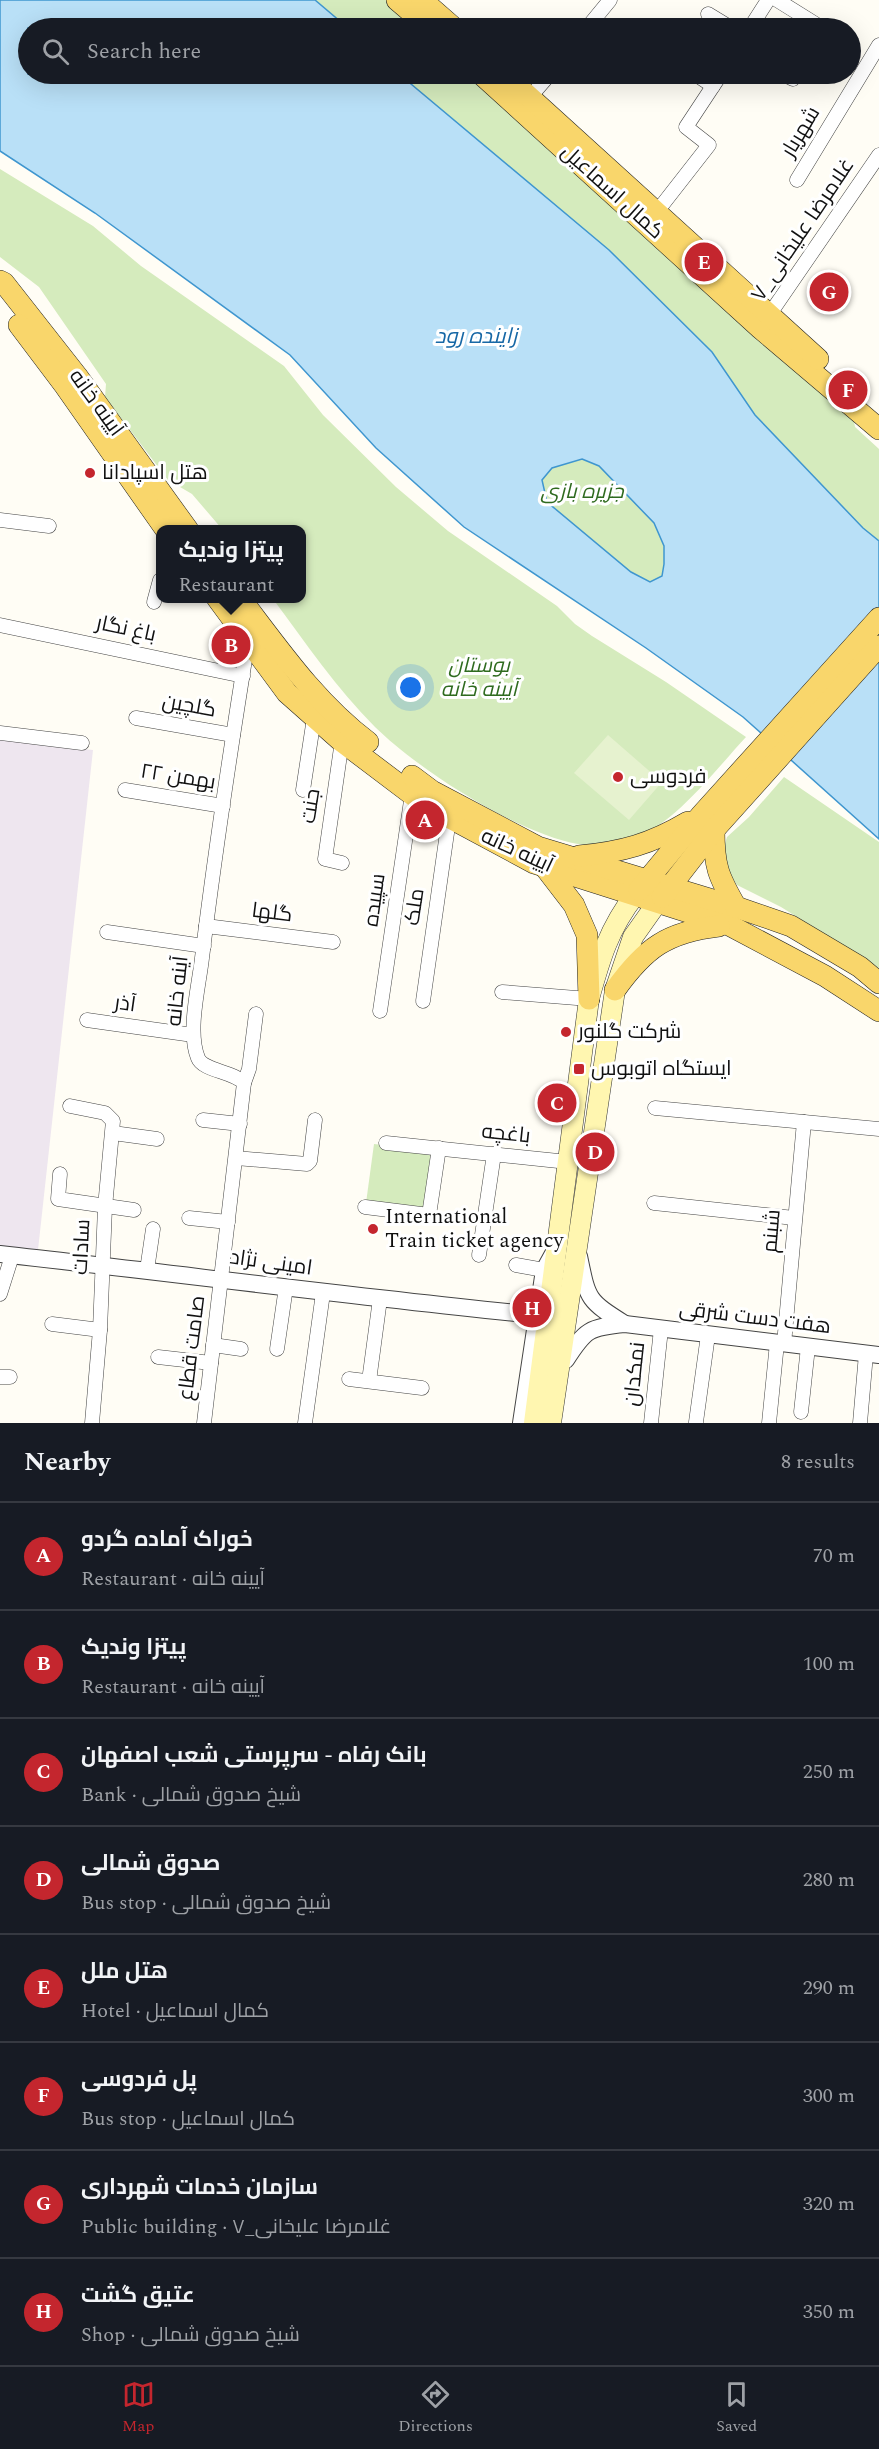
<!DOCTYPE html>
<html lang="en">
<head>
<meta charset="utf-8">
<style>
  body { margin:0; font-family:Spectral,Cairo,serif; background:#242831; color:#f1f3f6 }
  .you { position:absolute; left:411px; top:688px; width:21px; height:21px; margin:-15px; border:4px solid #fff; border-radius:50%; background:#1a73e8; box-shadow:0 0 0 9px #1a73e833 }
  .badge { display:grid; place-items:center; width:39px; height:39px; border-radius:50%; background:#c4262e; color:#fff; font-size:20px; font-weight:700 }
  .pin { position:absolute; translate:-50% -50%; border:3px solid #fff; box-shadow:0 2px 6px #0006 }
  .popup { position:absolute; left:156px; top:525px; width:150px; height:78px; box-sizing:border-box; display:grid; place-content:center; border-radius:12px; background:#171b24; filter:drop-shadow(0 2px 4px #0005); font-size:20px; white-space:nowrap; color:#9ea1a6 }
  .popup b { font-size:22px; color:#f1f3f6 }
  .popup::after { content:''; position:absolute; left:50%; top:100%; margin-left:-12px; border:12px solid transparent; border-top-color:#171b24 }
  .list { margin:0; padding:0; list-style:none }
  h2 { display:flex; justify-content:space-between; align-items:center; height:78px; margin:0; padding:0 24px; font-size:26px }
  h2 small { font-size:20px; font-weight:400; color:#9ea1a6 }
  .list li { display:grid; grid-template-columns:39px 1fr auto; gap:18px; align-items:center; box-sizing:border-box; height:108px; padding:0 24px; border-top:2px solid #363941 }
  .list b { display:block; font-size:22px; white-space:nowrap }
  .list p { margin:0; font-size:20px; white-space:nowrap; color:#9ea1a6 }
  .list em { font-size:20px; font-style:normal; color:#9ea1a6 }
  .icon { flex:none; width:33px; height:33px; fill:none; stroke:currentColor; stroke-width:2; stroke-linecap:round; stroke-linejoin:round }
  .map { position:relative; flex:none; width:879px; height:1423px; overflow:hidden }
  .search { position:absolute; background:#171b24; box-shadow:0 6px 24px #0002; left:18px; right:18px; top:18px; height:66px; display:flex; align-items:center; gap:15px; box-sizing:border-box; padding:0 21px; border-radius:33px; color:#9ea1a6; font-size:22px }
  .sheet { height:942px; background:#171b24 }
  nav { display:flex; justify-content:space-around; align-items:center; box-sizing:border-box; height:84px; border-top:2px solid #363941; background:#171b24; font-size:16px; color:#9ea1a6 }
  nav a { display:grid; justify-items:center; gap:3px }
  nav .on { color:#c4262e }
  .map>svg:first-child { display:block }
  .industrial { fill:#eee6ef }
  .green { fill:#d5ebbd }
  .pitch { fill:#e6f2cf }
  .water { fill:#b9e0f7; stroke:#3f96cf; stroke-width:1.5; fill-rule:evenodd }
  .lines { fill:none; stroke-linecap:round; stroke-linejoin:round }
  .minor-casing { stroke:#444; stroke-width:15 }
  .tertiary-casing { stroke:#444; stroke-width:18 }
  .secondary-casing { stroke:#333; stroke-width:21 }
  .primary-casing { stroke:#222; stroke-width:22 }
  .minor { stroke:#fff; stroke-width:14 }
  .tertiary { stroke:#fff; stroke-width:16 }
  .secondary { stroke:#fff6b0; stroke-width:20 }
  .primary { stroke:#f9d66b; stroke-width:21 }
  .poi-dot { fill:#c4262e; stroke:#fff; stroke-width:2 }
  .labels { text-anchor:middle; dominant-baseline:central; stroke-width:6; stroke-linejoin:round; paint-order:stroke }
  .street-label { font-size:21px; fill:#111; stroke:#fff }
  .poi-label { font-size:21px; fill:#111; stroke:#fff; text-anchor:start }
  .park-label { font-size:21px; font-style:italic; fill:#2f6b1f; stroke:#fff }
  .water-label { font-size:22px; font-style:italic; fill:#1768a6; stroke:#fff }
</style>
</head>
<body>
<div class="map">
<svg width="879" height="1423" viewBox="0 0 879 1423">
  <rect width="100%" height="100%" fill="#fffdf5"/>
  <!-- industrial -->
  <polygon class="industrial" points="0,740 93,750 38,1250 0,1246"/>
  <!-- green -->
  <g class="green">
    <polygon points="315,0 393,0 425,28 348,28"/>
    <polygon points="399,74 475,74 852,410 855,427 879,449 879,541 863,528 755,415 712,352"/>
    <path d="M0 169 93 226 141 266 284 366 323 415 396 487 448 531 557 606 575 624 592 636 666 682 746 737C718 767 675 824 636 837 618 844 598 848 578 844 517 833 420 771 375 727 337 689 305 642 273 599L302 598V530L222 529 192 494 168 480 105 397 106 384 39 287 0 257Z"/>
    <polygon points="582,459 599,466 654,523 664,546 664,564 662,576 650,582 631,572 547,502 542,480 552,468"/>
    <polygon points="784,777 879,842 879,968 781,907 737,885 726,868 722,853 727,837 749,817"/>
    <polygon points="374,1144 435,1151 427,1210 366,1203"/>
  </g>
  <!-- pitch -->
  <polygon class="pitch" points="608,735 662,782 629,820 574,773"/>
  <!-- water -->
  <path class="water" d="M0 0H315L348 28H28V74H399L609 250 712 352 755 415 863 528 879 541V839L743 717 646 648 464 527 376 448 290 355 95 213 0 151ZM582 459 599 466 654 523 664 546V564L662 576 650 582 631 572 547 502 542 480 552 468Z"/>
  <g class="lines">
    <!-- minor casing -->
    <g class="minor-casing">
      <g id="minor">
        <polyline points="777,0 822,28"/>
        <polyline points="708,14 731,28"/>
        <polyline points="587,28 610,0"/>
        <polyline points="750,28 768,0"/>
        <polyline points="783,74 793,79"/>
        <polyline points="698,76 713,86"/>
        <polyline points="530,97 550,74"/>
        <polyline points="797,180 879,45"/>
        <polyline points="652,218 709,145 686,127 721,74"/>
        <polyline points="765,321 879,155"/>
        <polyline points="0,520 49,526"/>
        <polyline points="154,602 160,580"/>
        <polyline points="0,625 243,676"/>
        <polyline points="136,718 233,735"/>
        <polyline points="0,733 82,743"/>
        <polyline points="125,790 223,806"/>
        <polyline points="303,790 314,718"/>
        <polyline points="342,863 325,859 342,741"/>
        <polyline points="206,926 333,942"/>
        <polyline points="107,932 204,946"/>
        <polyline points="502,992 589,999"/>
        <polyline points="423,1001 449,819"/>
        <polyline points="380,1011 412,794"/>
        <polyline points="87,1020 193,1035"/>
        <polyline points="244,1083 249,1069 256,1014"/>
        <polyline points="70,1106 105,1113 113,1121 105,1207 100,1330 92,1423"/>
        <polyline points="655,1108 879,1129"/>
        <polyline points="203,1120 240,1124"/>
        <polyline points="113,1133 157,1139"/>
        <polyline points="386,1143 568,1162"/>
        <polyline points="236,1158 307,1164 310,1161 315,1120"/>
        <polyline points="60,1174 58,1199 134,1210"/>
        <polyline points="654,1203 794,1218"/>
        <polyline points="365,1207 429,1215 439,1148"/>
        <polyline points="189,1218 228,1222"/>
        <polyline points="479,1255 494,1154"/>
        <polyline points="516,1265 544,1270"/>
        <polyline points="147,1270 153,1229"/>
        <polyline points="0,1294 12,1256"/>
        <polyline points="52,1324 100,1330"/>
        <polyline points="784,1344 804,1122"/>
        <polyline points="213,1345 241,1349"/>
        <polyline points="277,1349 286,1287"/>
        <polyline points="158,1357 211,1363"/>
        <polyline points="0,1377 10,1377"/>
        <polyline points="349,1379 422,1388"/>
        <polyline points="369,1381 380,1299"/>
        <polyline points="801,1412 808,1347"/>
        <polyline points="696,1422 708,1335"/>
        <path d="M204 1423 244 1083C233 1071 203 1071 198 1058 187 1031 199 986 202 958 215 852 231 746 248 641"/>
        <polyline points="305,1423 323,1293"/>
        <polyline points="651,1423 661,1329"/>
        <polyline points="769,1423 777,1343"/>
        <polyline points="860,1423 866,1354"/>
      </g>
    </g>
    <!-- tertiary casing -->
    <g class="tertiary-casing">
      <g id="tertiary">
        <path d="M0 1254C179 1274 357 1297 536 1315"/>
        <path d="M579 1256C588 1300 587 1300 625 1324"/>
        <path d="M566 1360C585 1330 589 1327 625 1324L879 1355"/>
        <polyline points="521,1423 544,1270 555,1250"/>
      </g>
    </g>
    <!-- secondary casing -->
    <g class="secondary-casing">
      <g id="secondary">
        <path d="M534 1423 589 999C600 959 609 928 635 895"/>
        <polyline points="551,1423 615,990 633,937 657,903"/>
      </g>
    </g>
    <!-- primary casing -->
    <g class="primary-casing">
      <g id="primary">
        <polyline points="397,0 430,28"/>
        <polyline points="422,0 454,28"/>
        <polyline points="481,74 760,328 879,429"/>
        <polyline points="504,74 818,359"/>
        <polyline points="0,281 4,283 77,376 188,530"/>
        <polyline points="19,325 65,386 166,530"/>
        <polyline points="217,598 287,693 340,740 426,805 534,863 729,925 825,976 879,1011"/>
        <path d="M240 598C279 649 316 703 368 742"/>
        <polyline points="412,776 432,791 538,847 736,907 791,926 860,967 879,983"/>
        <path d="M714 830C714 866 718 876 736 907"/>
        <path d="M579 856C622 852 651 844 688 822"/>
        <polyline points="544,866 574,905 587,935 589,999"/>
        <polyline points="639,890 702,814 879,618"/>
        <polyline points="662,897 714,830 879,646"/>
        <path d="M615 990C645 948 667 932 719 926"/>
      </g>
    </g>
    <!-- minor -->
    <use href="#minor" class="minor"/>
    <!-- tertiary -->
    <use href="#tertiary" class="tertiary"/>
    <!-- secondary -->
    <use href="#secondary" class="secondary"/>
    <!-- primary -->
    <use href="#primary" class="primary"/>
  </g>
  <!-- markers -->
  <g class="poi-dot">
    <circle cx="90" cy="473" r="6"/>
    <circle cx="618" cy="777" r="6"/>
    <circle cx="566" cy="1032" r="6"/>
    <rect x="573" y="1063" width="12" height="12" rx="3"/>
    <circle cx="373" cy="1229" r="6"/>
  </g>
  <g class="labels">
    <!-- street labels -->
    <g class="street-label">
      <text transform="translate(801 132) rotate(-59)">شهریار</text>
      <text transform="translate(612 192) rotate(42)">کمال اسماعیل</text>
      <text transform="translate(803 230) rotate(-56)">۷_غلامرضا علیخانی</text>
      <text transform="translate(96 403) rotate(54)">آیینه خانه</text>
      <text transform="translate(126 629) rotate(12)">باغ نگار</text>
      <text transform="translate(189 706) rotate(10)">گلچین</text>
      <text transform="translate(178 777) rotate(9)">۲۲ بهمن</text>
      <text transform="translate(311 806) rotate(-81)">جنت</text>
      <text transform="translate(517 851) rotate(25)">آیینه خانه</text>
      <text transform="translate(375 900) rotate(-82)">سپیده</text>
      <text transform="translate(415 907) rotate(-82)">ملک</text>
      <text transform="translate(272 913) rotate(7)">گلها</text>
      <text transform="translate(178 991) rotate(-84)">آینه خانه</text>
      <text transform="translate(125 1004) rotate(8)">آذر</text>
      <text transform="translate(506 1134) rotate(6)">باغچه</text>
      <text transform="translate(772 1231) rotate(-85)">شبنم</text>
      <text transform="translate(82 1247) rotate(-87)">سادات</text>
      <text transform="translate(271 1263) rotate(8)">امینی نژاد</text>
      <text transform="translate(755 1318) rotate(7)">هفت دست شرقی</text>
      <text transform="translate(192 1348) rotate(-83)">صامت قطاع</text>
      <text transform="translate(635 1374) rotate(-84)">نمکدان</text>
    </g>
    <!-- poi labels -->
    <g class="poi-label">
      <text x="102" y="473">هتل اسپادانا</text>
      <text x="630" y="777">فردوسی</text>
      <text x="578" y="1032">شرکت گلنور</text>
      <text x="591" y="1069">ایستگاه اتوبوس</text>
      <text x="385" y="1217">International<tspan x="385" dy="24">Train ticket agency</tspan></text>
    </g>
    <!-- park labels -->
    <g class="park-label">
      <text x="582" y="492">جزیره بازی</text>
      <text x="479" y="666">بوستان<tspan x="479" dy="24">آیینه خانه</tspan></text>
    </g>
    <!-- water labels -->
    <g class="water-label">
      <text x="476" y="336">زاینده رود</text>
    </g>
  </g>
</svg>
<div class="you"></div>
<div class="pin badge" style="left:425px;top:820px">A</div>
<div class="pin badge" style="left:231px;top:645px">B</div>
<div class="popup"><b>پیتزا وندیک</b>Restaurant</div>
<div class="pin badge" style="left:557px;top:1103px">C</div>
<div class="pin badge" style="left:595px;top:1152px">D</div>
<div class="pin badge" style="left:704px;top:262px">E</div>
<div class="pin badge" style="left:848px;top:390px">F</div>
<div class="pin badge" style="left:829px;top:292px">G</div>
<div class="pin badge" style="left:532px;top:1308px">H</div>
<div class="search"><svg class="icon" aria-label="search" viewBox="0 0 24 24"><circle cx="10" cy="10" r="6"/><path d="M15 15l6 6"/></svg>Search here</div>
</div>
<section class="sheet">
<h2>Nearby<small>8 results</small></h2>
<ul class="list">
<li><span class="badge">A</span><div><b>خوراک آماده گردو</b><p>Restaurant · آیینه خانه</p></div><em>70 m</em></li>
<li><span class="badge">B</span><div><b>پیتزا وندیک</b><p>Restaurant · آیینه خانه</p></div><em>100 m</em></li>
<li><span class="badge">C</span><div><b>بانک رفاه - سرپرستی شعب اصفهان</b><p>Bank · شیخ صدوق شمالی</p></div><em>250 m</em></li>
<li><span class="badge">D</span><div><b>صدوق شمالی</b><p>Bus stop · شیخ صدوق شمالی</p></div><em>280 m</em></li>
<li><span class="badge">E</span><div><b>هتل ملل</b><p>Hotel · کمال اسماعیل</p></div><em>290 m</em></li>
<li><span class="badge">F</span><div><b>پل فردوسی</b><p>Bus stop · کمال اسماعیل</p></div><em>300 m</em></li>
<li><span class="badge">G</span><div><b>سازمان خدمات شهرداری</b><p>Public building · ۷_غلامرضا علیخانی</p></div><em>320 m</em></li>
<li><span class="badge">H</span><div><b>عتیق گشت</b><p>Shop · شیخ صدوق شمالی</p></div><em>350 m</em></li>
</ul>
</section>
<nav>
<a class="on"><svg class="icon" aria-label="map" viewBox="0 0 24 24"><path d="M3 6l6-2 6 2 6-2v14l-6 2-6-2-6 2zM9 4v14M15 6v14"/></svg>Map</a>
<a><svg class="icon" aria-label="directions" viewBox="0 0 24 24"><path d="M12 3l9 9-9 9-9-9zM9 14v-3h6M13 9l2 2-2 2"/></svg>Directions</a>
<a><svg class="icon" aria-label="saved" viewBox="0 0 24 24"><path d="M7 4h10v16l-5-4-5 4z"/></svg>Saved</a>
</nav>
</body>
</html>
